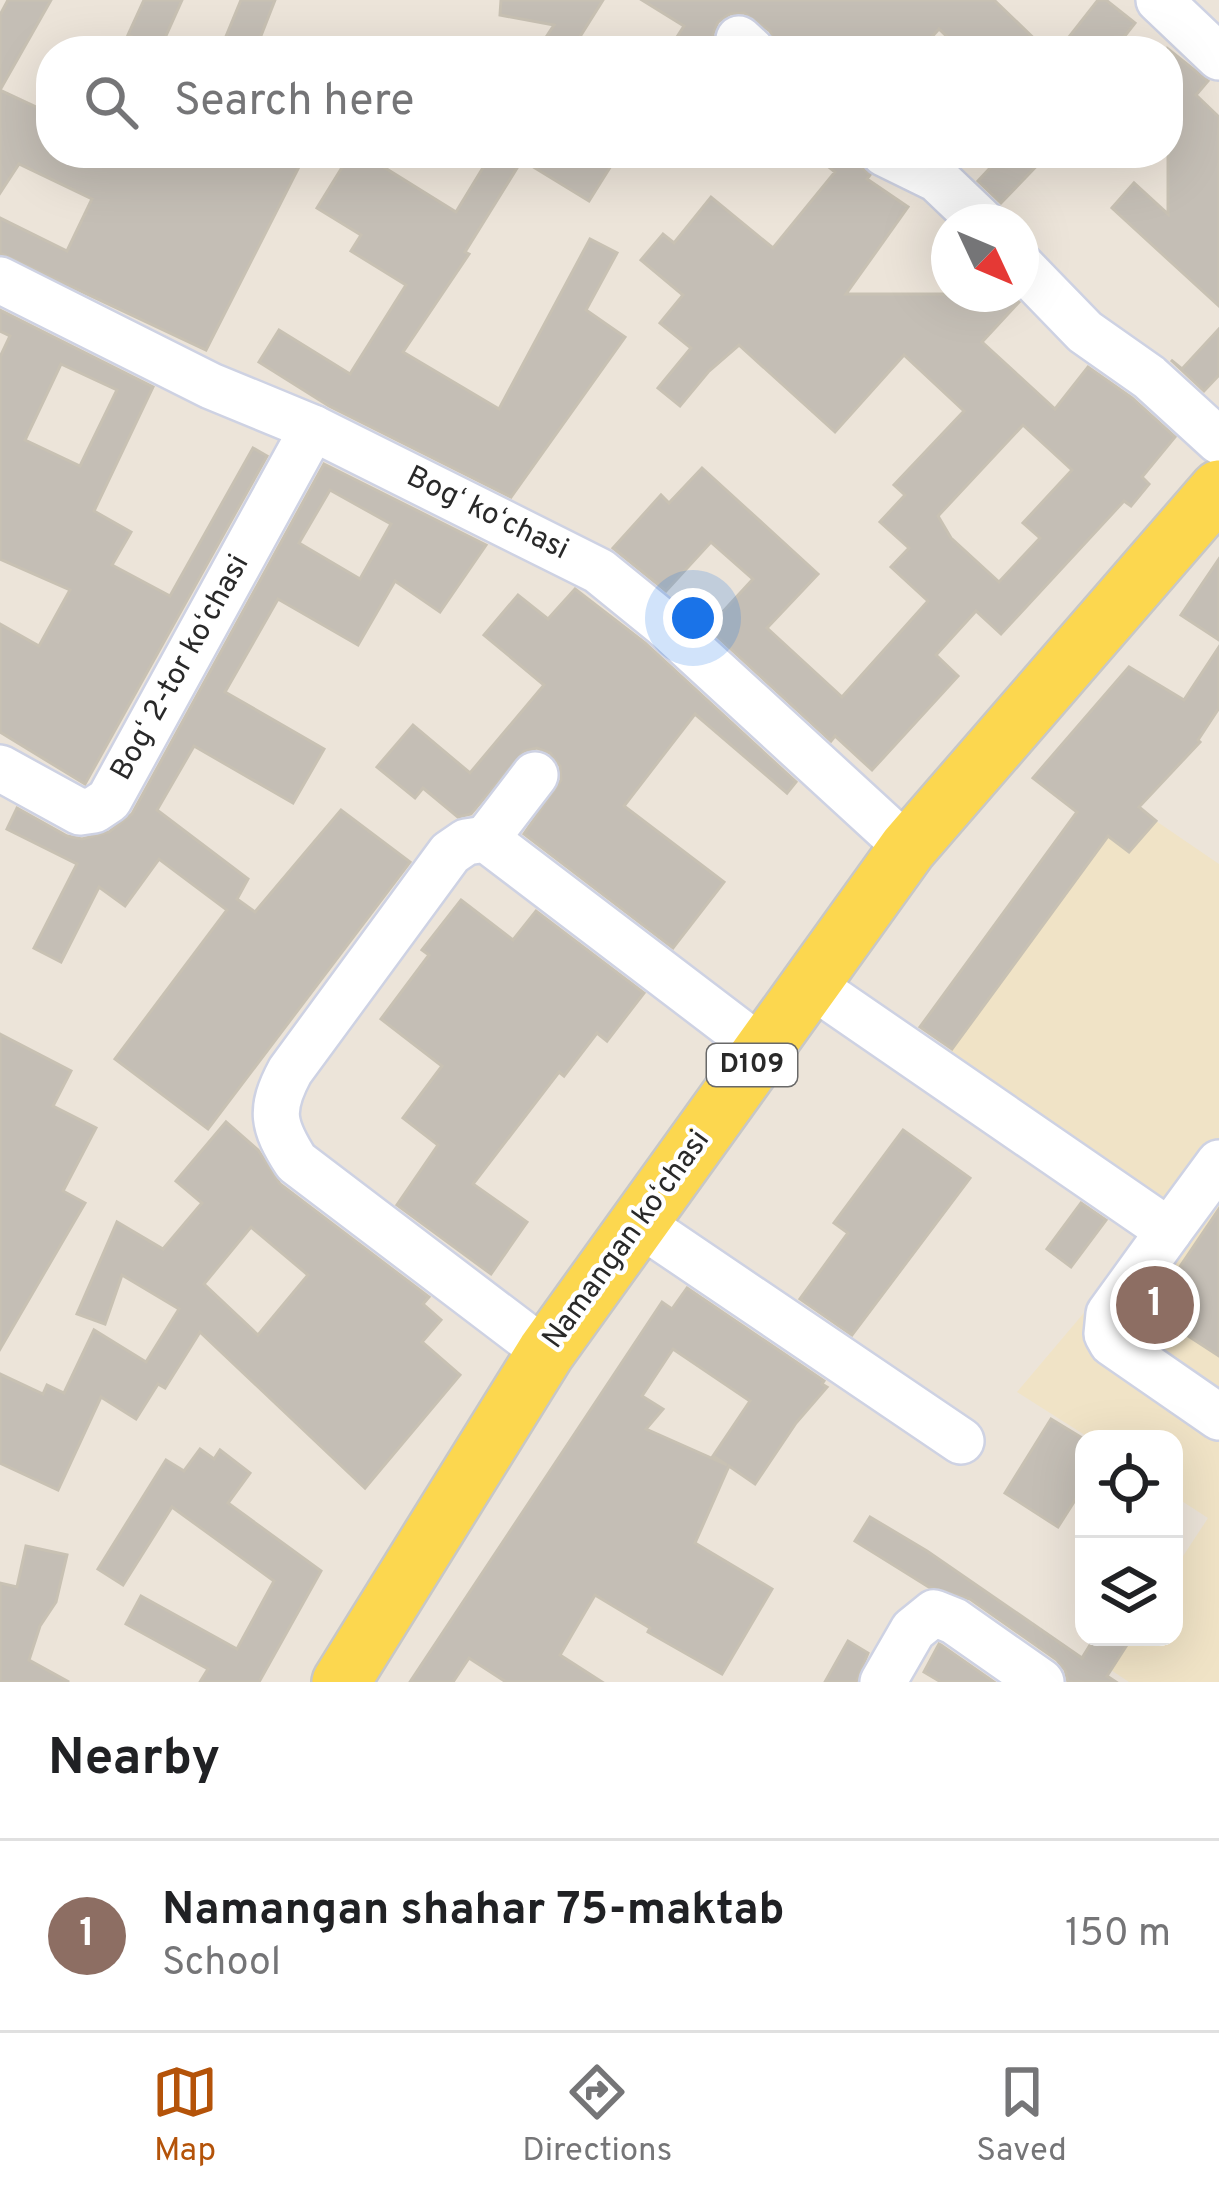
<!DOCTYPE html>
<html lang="en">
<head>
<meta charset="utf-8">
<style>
  body { margin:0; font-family:Overpass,sans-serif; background:#f6f6f6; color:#202124 }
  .controls { position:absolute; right:36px; bottom:36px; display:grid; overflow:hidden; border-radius:24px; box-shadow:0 12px 48px #0002 }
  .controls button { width:108px; height:108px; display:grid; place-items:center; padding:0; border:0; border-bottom:3px solid #e0e0e0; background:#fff; color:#202124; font:60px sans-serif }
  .compass { position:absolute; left:931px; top:204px; width:108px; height:108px; border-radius:50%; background:#fff; box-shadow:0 12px 48px #0002; rotate:134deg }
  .you { position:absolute; left:693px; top:618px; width:42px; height:42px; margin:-30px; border:9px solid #fff; border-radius:50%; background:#1a73e8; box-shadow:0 0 0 18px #1a73e833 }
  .badge { display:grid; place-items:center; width:78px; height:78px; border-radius:50%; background:#b45309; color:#fff; font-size:39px; font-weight:700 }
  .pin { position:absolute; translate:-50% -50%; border:6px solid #fff; box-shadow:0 3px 12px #0006 }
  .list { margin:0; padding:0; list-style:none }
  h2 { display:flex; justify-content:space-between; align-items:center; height:156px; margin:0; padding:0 48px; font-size:51px }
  h2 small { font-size:39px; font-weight:400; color:#757577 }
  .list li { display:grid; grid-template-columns:78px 1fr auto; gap:36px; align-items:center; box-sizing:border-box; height:192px; padding:0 48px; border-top:3px solid #e0e0e0 }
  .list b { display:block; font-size:45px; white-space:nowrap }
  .list p { margin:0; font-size:39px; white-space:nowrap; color:#757577 }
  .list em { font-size:39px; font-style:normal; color:#757577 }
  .icon { flex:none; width:66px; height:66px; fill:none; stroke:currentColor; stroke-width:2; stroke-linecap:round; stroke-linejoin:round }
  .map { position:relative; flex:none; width:1219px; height:1682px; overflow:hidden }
  .search { position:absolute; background:#fff; box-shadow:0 12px 48px #0002; left:36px; right:36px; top:36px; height:132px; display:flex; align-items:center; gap:30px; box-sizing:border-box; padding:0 42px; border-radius:48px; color:#757577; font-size:45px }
  .sheet { height:348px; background:#fff }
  nav { display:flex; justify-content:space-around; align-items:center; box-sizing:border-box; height:168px; border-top:3px solid #e0e0e0; background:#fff; font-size:33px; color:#757577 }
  nav a { display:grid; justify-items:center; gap:6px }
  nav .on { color:#b45309 }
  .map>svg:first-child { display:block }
  .education { fill:#f0e3c6 }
  .building { fill:#c4beb5; stroke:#c8c1b3; stroke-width:3; fill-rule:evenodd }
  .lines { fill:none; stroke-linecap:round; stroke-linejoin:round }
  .minor-casing { stroke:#ced2e3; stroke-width:50 }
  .major-casing { stroke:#c7c7c7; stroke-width:62 }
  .minor { stroke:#fff; stroke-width:45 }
  .major { stroke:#fcd74f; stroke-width:57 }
  .labels { text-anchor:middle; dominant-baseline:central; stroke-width:9; stroke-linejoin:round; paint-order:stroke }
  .shield { fill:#fff; stroke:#696969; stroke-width:3 }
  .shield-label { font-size:27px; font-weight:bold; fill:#292929 }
  .street-label { font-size:30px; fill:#292929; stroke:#fff }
</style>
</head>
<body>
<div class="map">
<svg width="1219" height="1682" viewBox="0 0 1219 1682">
  <rect width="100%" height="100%" fill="#ece4d9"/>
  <!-- education -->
  <polygon class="education" points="1156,821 1219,864 1219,1682 1129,1682 1111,1670 1132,1637 1174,1637 1174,1570 1208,1518 1174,1496 1174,1439 1091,1439 1017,1392 1165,1217 944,1059 1108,836 1129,852"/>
  <!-- building -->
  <g class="building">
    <polygon points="8,0 51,0 0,90 51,114 51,153 306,153 206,350 0,253 0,218 67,251 92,199 19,164 0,193 0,15"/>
    <polygon points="144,0 182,0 160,49 128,35"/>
    <polygon points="241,0 275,0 255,51 220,51"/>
    <polygon points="501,0 603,0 571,51 537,51 554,25 500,15"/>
    <polygon points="642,0 994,0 1047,51 962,51 939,29 919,51 778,51 770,31 744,13 730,14 718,22 713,34 716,51 668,51 684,26"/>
    <polygon points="1098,0 1106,0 1135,23 1113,51 1058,51"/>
    <polygon points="1168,49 1208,81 1196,95 1219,117 1219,306 1112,208 1134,183 1168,214"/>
    <polygon points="351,153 361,153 456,212 492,153 619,153 589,201 522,160 465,252 469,254 403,352 499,409 590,239 617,253 586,310 625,337 511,497 329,406 259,362 279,330 350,374 406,285 351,251 361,235 317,208"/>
    <path d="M812 153H857L861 167 870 175 867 179 908 207 846 294H1011L1019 302 982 342 1055 409 1088 367 1132 398 1175 437 1142 477 1149 484 1131 506 1124 501 1001 634 976 611 936 655 958 676 872 770 835 736 831 741 708 628 753 579 711 542 666 591 613 548 661 495 669 503 702 468 818 574 767 628 842 697 928 601 891 567 909 548 880 522 905 495 894 485 964 411 904 355 835 432 739 345 709 371 680 406 658 388 691 348 660 323 683 295 641 260 663 234 674 243 711 197 773 248 835 172ZM1023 425 1072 470 1023 523 1040 538 999 582 951 538 938 516Z"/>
    <polygon points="1004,153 1049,153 1001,203 978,181"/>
    <path d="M0 310 153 387 94 511 131 532 112 565 170 596 253 448 267 456 85 784 0 732V624L39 646 70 590 0 559V357L10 336 0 331ZM61 364 117 390 80 466 25 440Z"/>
    <polygon points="1219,329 1219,375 1204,391 1171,360 1182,369"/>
    <path d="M324 464 486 545 440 612 395 581 358 645 278 599 225 692 324 749 293 803 194 746 157 810 248 879 237 899 255 912 341 810 410 862 208 1129 115 1059 227 910 159 859 125 906 99 887 61 962 34 948 77 864 7 829 17 808 67 836 82 839 109 832 132 814ZM330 490 391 524 360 579 299 543Z"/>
    <polygon points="1219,559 1219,640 1181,615"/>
    <polygon points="575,589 645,643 796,782 787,793 695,714 624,806 724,882 673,948 524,834 561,780 560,766 550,753 537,748 524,751 471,814 458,817 423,788 415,798 377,767 413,725 470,773 544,685 484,635 518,595 548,619"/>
    <polygon points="1219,647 1219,708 1198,740 1200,742 1139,807 1156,821 1129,852 1108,836 952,1049 920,1027 1077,812 1033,778 1129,667 1184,700"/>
    <polygon points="461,900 513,940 536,911 644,993 607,1041 597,1033 564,1076 559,1072 473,1184 527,1222 491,1274 397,1205 438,1145 403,1118 442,1066 381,1019 429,955 422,950"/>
    <polygon points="0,1034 71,1071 53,1106 96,1128 63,1191 85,1203 0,1349"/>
    <path d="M226 1122 258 1150 280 1184 429 1297 423 1304 441 1320 422 1342 460 1375 365 1488 200 1332 165 1388 158 1384 136 1419 101 1397 58 1490 0 1463V1374L43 1394 47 1385 64 1393 94 1330 146 1362 179 1309 122 1275 105 1324 77 1314 117 1222 163 1249 202 1203 176 1181ZM251 1227 308 1275 258 1335 204 1284Z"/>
    <polygon points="903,1130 970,1178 852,1335 800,1299 848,1233 834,1223"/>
    <polygon points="1081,1203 1106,1220 1071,1267 1047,1249"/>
    <polygon points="1219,1209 1219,1356 1150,1311"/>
    <path d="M687 1288 824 1381 822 1384 827 1387 796 1423 755 1484 729 1466 695 1543 772 1589 722 1674 648 1632 650 1628 595 1595 560 1655 602 1682H506L469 1658 453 1682H410L662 1302 672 1309ZM673 1349 750 1401 713 1456 727 1465 646 1429 663 1409 642 1396Z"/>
    <polygon points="1051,1419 1084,1439 1084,1486 1058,1527 1005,1493"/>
    <polygon points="200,1449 214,1459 220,1450 250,1473 228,1503 321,1571 259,1682 200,1682 208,1669 126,1624 141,1596 237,1649 274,1581 172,1507 123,1585 98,1569 166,1460 184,1471"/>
    <polygon points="870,1517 927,1551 1082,1658 1095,1637 1132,1637 1107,1676 1116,1682 1068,1682 1065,1670 1057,1660 970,1599 929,1587 855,1541"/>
    <polygon points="26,1546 67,1555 56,1602 40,1626 29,1660 69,1682 0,1682 0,1583 17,1587"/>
    <polygon points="848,1641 868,1653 856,1682 825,1682"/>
    <polygon points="939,1644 941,1645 994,1682 941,1682 924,1672"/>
  </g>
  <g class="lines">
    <!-- minor casing -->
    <g class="minor-casing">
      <g id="minor">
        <polyline points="1159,0 1219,57"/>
        <polyline points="739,39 752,51"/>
        <polyline points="884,153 937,179 982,222"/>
        <polyline points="1021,266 1085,332 1149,377 1219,441"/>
        <polyline points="0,280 211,386 313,428 599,571 663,623 908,848"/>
        <polyline points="0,768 80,812 94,810 109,800 313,428"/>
        <polyline points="486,839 535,775"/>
        <polyline points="810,984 1169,1231 1109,1314 1107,1334 1112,1343 1219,1417"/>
        <polyline points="639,1223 961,1441"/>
        <polyline points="1169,1231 1219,1163"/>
        <path d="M546 1352 296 1162C273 1126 269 1110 290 1071L450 853 466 842 486 839 763 1050"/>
        <polyline points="883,1682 913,1630 934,1613 954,1621 1041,1682"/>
      </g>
    </g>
    <!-- major casing -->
    <g class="major-casing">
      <polyline id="major" points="341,1682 546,1352 908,848 1219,489"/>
    </g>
    <!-- minor -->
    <use href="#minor" class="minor"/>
    <!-- major -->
    <use href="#major" class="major"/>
  </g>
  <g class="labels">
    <!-- shield labels -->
    <rect class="shield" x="707" y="1044" width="90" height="42" rx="9"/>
    <g class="shield-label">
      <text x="752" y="1065">D109</text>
    </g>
    <!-- street labels -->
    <g class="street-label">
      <text transform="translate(487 514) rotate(26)">Bogʻ koʻchasi</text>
      <text transform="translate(181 668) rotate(-61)">Bogʻ 2-tor koʻchasi</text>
      <text transform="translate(627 1240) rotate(-54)">Namangan koʻchasi</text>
    </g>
  </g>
</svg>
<div class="controls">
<button><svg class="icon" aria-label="locate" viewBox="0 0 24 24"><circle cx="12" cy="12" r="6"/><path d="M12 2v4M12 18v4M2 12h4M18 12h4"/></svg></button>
<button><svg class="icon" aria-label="layers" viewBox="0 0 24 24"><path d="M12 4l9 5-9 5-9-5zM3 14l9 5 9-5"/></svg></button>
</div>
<svg class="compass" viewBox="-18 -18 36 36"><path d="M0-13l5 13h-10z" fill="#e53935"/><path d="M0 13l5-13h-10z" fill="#757577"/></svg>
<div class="you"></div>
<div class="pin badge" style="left:1155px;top:1305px;background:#8d6e63">1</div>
<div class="search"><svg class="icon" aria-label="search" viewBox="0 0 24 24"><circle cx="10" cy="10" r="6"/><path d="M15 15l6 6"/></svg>Search here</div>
</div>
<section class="sheet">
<h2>Nearby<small></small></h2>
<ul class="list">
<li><span class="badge" style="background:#8d6e63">1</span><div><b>Namangan shahar 75-maktab</b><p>School</p></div><em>150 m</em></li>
</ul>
</section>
<nav>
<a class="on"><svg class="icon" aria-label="map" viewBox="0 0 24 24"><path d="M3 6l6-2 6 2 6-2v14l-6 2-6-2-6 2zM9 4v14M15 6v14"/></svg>Map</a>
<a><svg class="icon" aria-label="directions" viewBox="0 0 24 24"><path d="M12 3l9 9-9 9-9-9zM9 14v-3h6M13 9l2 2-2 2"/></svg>Directions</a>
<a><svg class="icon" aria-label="saved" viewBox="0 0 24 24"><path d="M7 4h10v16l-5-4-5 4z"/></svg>Saved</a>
</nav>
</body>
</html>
